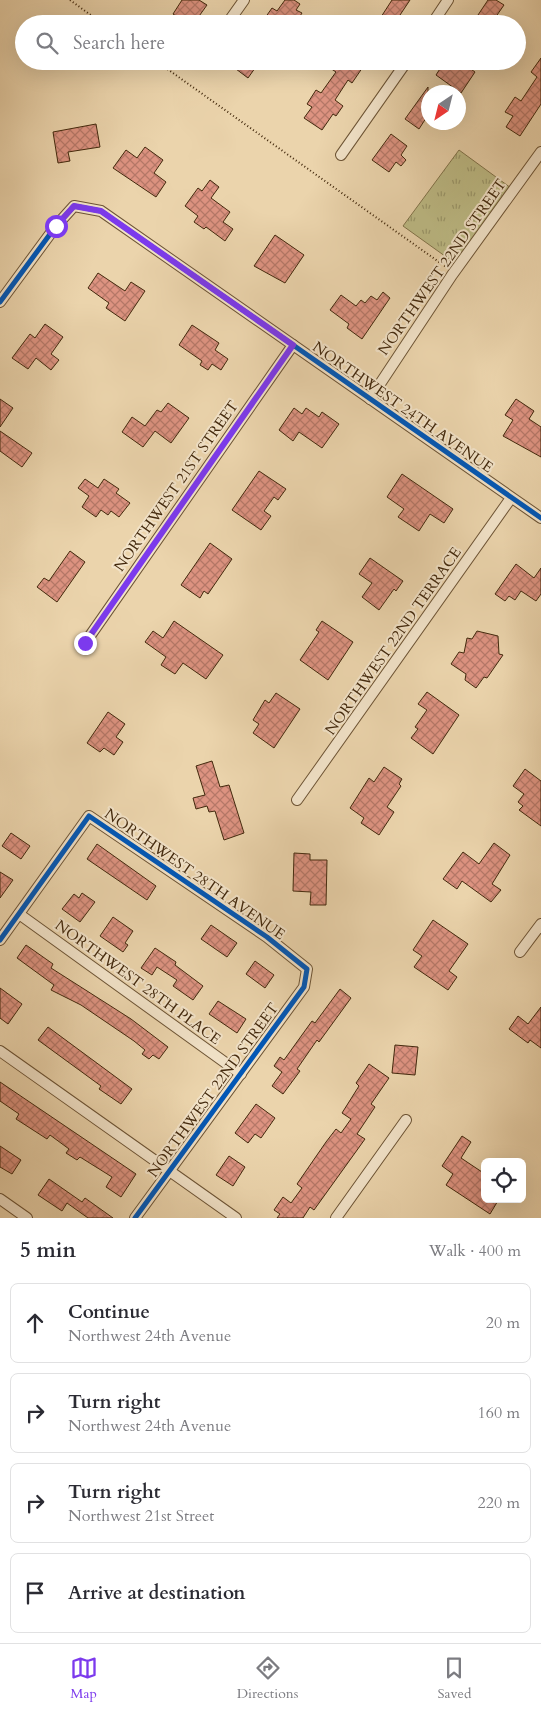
<!DOCTYPE html>
<html lang="en">
<head>
<meta charset="utf-8">
<style>
  body { margin:0; font-family:Cardo,serif; background:#f7f7f7; color:#2b2b33 }
  .controls { position:absolute; right:15px; bottom:15px; display:grid; overflow:hidden; border-radius:8px; box-shadow:0 5px 20px #0002 }
  .controls button { width:45px; height:45px; display:grid; place-items:center; padding:0; border:0; border-bottom:1px solid #e1e1e2; background:#fff; color:#2b2b33; font:25px sans-serif }
  .compass { position:absolute; left:421px; top:85px; width:45px; height:45px; border-radius:50%; background:#fff; box-shadow:0 5px 20px #0002; rotate:215deg }
  .stop { position:absolute; width:15px; height:15px; margin:-11px; border:4px solid #7c3aed; border-radius:50%; background:#fff }
  .stop.end { background:#7c3aed; border-color:#fff; box-shadow:0 1px 5px #0008 }
  .list { margin:0; padding:0; list-style:none }
  h2 { display:flex; justify-content:space-between; align-items:center; height:65px; margin:0; padding:0 20px; font-size:21px }
  h2 small { font-size:16px; font-weight:400; color:#7c7c81 }
  .list li { display:grid; grid-template-columns:32px 1fr auto; gap:15px; align-items:center; box-sizing:border-box; height:80px; margin:0 10px 10px; padding:0 10px; border:1px solid #e1e1e2; border-radius:8px }
  .list b { display:block; font-size:19px; white-space:nowrap }
  .list p { margin:0; font-size:16px; white-space:nowrap; color:#7c7c81 }
  .list em { font-size:16px; font-style:normal; color:#7c7c81 }
  .icon { flex:none; width:28px; height:28px; fill:none; stroke:currentColor; stroke-width:2; stroke-linecap:round; stroke-linejoin:round }
  .map { position:relative; flex:none; width:541px; height:1218px; overflow:hidden }
  .search { position:absolute; background:#fff; box-shadow:0 5px 20px #0002; left:15px; right:15px; top:15px; height:55px; display:flex; align-items:center; gap:12px; box-sizing:border-box; padding:0 18px; border-radius:28px; color:#7c7c81; font-size:19px }
  .sheet { height:425px; background:#fff }
  nav { display:flex; justify-content:space-around; align-items:center; box-sizing:border-box; height:70px; border-top:1px solid #e1e1e2; background:#fff; font-size:14px; color:#7c7c81 }
  nav a { display:grid; justify-items:center; gap:2px }
  nav .on { color:#7c3aed }
  .map>svg:first-child { display:block }
  .park { fill:url(#park-tufts); stroke:#807249 }
  .building { fill:url(#building-cross-hatch); stroke:#43290d }
  .lines { fill:none; stroke-linecap:round; stroke-linejoin:round }
  .minor-casing { stroke:#6d5435; stroke-width:12 }
  .path { stroke:#43290d; stroke-width:2; stroke-dasharray:1 2.5; stroke-linecap:butt }
  .minor { stroke:#f2e3c9; stroke-width:10 }
  .cycleway-casing { stroke:#f2e3c9; stroke-width:8 }
  .cycleway { stroke:#0057b8; stroke-width:5 }
  .route { stroke:#7c3aed; stroke-width:6 }
  .labels { text-anchor:middle; dominant-baseline:central; stroke-width:4; stroke-linejoin:round; paint-order:stroke }
  .street-label { font-size:15px; fill:#43290d; stroke:#f2e3c9 }
</style>
</head>
<body>
<div class="map">
<svg width="541" height="1218" viewBox="0 0 541 1218">
  <defs>
    <pattern id="park-tufts" width="24" height="20" patternUnits="userSpaceOnUse" patternTransform="scale(1.25)"><rect width="24" height="20" fill="#bdbb85"/><path d="M3 7l-1-3M5 7V3M7 7l1-3M15 17l-1-3M17 17v-4M19 17l1-3" fill="none" stroke="#9b986b"/></pattern>
    <pattern id="building-cross-hatch" width="8" height="8" patternUnits="userSpaceOnUse" patternTransform="scale(1.25)"><rect width="8" height="8" fill="#dd9381"/><path d="M0 0l8 8M0 8l8-8" fill="none" stroke="#b57868"/></pattern>
  </defs>
  <rect width="100%" height="100%" fill="#ebd4ac"/>
  <filter id="stains"><feTurbulence type="fractalNoise" baseFrequency=".004" numOctaves="4"/><feColorMatrix values="0 0 0 0 .2 0 0 0 0 .09 0 0 0 0 .02 0 0 0 .5 -.17"/></filter>
  <radialGradient id="worn" r=".72"><stop offset=".6" stop-color="#630" stop-opacity="0"/><stop offset="1" stop-color="#630" stop-opacity=".3"/></radialGradient>
  <!-- park -->
  <polygon class="park" points="459,150 511,188 456,264 403,226"/>
  <!-- building -->
  <g class="building">
    <polygon points="182,0 199,0 207,5 197,19 194,17 187,24 173,14"/>
    <polygon points="285,0 294,0 300,4 296,10 302,13 295,24 273,24 265,18 272,8 277,11"/>
    <polygon points="392,0 410,0 394,24 381,17"/>
    <polygon points="488,0 496,0 504,5 495,18 503,24 472,24"/>
    <polygon points="541,58 541,104 520,136 506,127 513,116 505,112 515,97 521,101 537,77 531,72"/>
    <polygon points="236,61 260,61 248,78 232,66"/>
    <polygon points="334,61 367,61 352,83 348,80 335,100 343,106 336,116 333,114 322,130 304,118 312,107 307,104 316,90 321,93 336,72 330,68"/>
    <polygon points="445,61 468,61 465,65 475,72 461,93 436,75"/>
    <polygon points="428,87 428,115 419,129 405,119"/>
    <polygon points="96,124 100,147 68,152 70,161 58,163 53,132"/>
    <polygon points="391,134 407,146 401,155 406,160 401,166 396,162 389,172 372,160"/>
    <polygon points="145,147 163,160 154,173 166,182 156,197 113,168 126,150 137,158"/>
    <polygon points="210,180 219,187 211,198 230,212 223,222 233,229 225,241 206,227 204,229 194,222 198,216 185,206 198,188 202,191"/>
    <polygon points="275,235 304,255 285,283 254,266"/>
    <polygon points="98,273 125,291 131,282 145,291 125,321 106,308 109,303 88,288"/>
    <polygon points="383,292 390,298 362,339 347,328 349,324 330,310 341,295 356,306 361,300 365,303 371,296 377,300"/>
    <polygon points="45,324 63,337 51,354 59,360 51,370 36,358 28,369 12,358 30,334 35,338"/>
    <polygon points="192,325 219,343 215,350 228,359 221,370 212,364 208,370 200,365 202,361 179,345"/>
    <polygon points="0,399 13,408 0,427"/>
    <polygon points="516,399 534,411 529,419 541,427 541,457 503,436 513,420 505,415"/>
    <polygon points="168,403 189,418 171,443 155,431 143,447 122,432 132,417 145,426 157,410 161,412"/>
    <polygon points="294,408 302,414 306,408 319,417 322,412 339,424 322,448 299,432 293,441 279,430"/>
    <polygon points="0,431 32,453 22,467 0,451"/>
    <polygon points="259,471 286,489 278,500 274,497 264,511 271,516 261,530 232,510"/>
    <polygon points="402,474 453,509 444,523 430,514 419,531 398,517 404,509 387,497"/>
    <polygon points="85,479 98,488 104,479 119,489 116,493 130,503 119,517 111,511 108,515 101,510 96,517 82,507 89,496 78,488"/>
    <polygon points="210,543 232,559 208,594 204,591 200,598 181,585"/>
    <polygon points="70,551 85,562 57,602 37,587 44,578 49,581"/>
    <polygon points="370,558 403,581 396,591 394,589 379,610 362,597 372,583 359,574"/>
    <polygon points="516,564 534,578 541,568 541,594 536,601 521,591 515,600 509,596 505,601 495,594"/>
    <polygon points="174,621 223,655 206,679 183,663 175,674 161,665 166,657 145,642 153,631 163,638"/>
    <polygon points="322,621 353,642 328,680 300,660 319,632 316,630"/>
    <polygon points="477,631 498,636 499,654 503,655 487,678 484,677 476,688 465,680 466,674 451,664 459,652 464,653 467,638 472,639"/>
    <polygon points="427,692 459,715 433,754 411,738 418,729 415,727 427,710 418,704"/>
    <polygon points="276,693 300,709 274,748 253,733 259,724 253,720 265,700 269,703"/>
    <polygon points="108,712 125,724 116,737 123,742 114,755 104,748 100,752 87,743"/>
    <polygon points="212,761 220,787 229,785 244,833 224,840 215,811 209,812 207,806 196,809 193,798 205,795 196,766"/>
    <polygon points="384,767 402,779 399,784 401,786 387,807 394,812 379,835 361,823 364,818 350,808 369,778 374,782"/>
    <polygon points="525,769 541,781 541,826 519,810 523,806 518,802 524,794 513,786"/>
    <polygon points="11,833 30,846 21,859 2,846"/>
    <polygon points="494,843 510,855 492,884 501,890 491,902 462,881 457,889 443,879 463,852 479,864"/>
    <polygon points="97,844 156,886 147,900 87,859"/>
    <polygon points="294,853 310,854 310,860 327,860 326,905 310,905 311,892 293,891"/>
    <polygon points="0,872 13,880 0,898"/>
    <polygon points="82,893 95,902 80,922 62,909 74,894 79,898"/>
    <polygon points="113,917 133,931 125,943 128,945 123,952 100,936"/>
    <polygon points="433,920 468,944 449,971 457,977 448,990 414,967 422,956 413,950"/>
    <polygon points="211,925 237,943 227,957 201,939"/>
    <polygon points="26,945 53,964 51,968 131,1019 168,1047 159,1059 153,1055 149,1059 142,1054 145,1050 134,1041 81,1005 51,990 54,985 17,958"/>
    <polygon points="155,948 176,962 175,965 203,986 193,1000 173,986 177,980 157,967 152,975 141,968"/>
    <polygon points="255,961 274,975 265,988 246,974"/>
    <polygon points="0,988 22,1004 8,1024 0,1018"/>
    <polygon points="340,989 351,998 319,1042 317,1040 297,1069 300,1071 283,1094 272,1086 282,1072 274,1066 280,1057 284,1060 312,1021 315,1023"/>
    <polygon points="218,1001 246,1019 237,1033 209,1014"/>
    <polygon points="541,1007 541,1048 530,1040 528,1043 509,1029 518,1016 528,1024"/>
    <polygon points="48,1027 132,1089 121,1104 99,1089 101,1086 38,1040"/>
    <polygon points="395,1045 418,1047 415,1075 392,1073"/>
    <polygon points="369,1064 389,1078 371,1104 375,1107 357,1134 365,1139 314,1210 310,1207 303,1218 277,1218 280,1214 274,1210 283,1197 291,1203 302,1188 297,1184 326,1142 336,1129 341,1133 351,1119 342,1113 359,1086 356,1083"/>
    <polygon points="0,1082 136,1174 121,1197 106,1187 112,1177 80,1157 77,1160 66,1153 69,1149 50,1135 47,1139 16,1119 19,1114 0,1101"/>
    <polygon points="256,1104 275,1118 261,1138 255,1134 248,1143 235,1133"/>
    <polygon points="462,1136 471,1142 461,1158 485,1174 485,1199 499,1199 490,1214 446,1185 453,1174 442,1166"/>
    <polygon points="0,1146 21,1160 12,1174 0,1167"/>
    <polygon points="229,1156 245,1167 233,1186 216,1175"/>
    <polygon points="49,1179 82,1202 85,1198 113,1218 88,1218 67,1203 62,1211 38,1195"/>
  </g>
  <g class="lines">
    <!-- minor casing -->
    <g class="minor-casing">
      <g id="minor">
        <polyline points="227,24 244,0"/>
        <polyline points="432,24 448,0"/>
        <polyline points="341,155 407,61"/>
        <polyline points="0,302 56,226 74,206 101,211 541,518"/>
        <polyline points="370,399 452,275 541,152"/>
        <polyline points="85,643 293,345"/>
        <polyline points="297,800 511,498"/>
        <polyline points="19,914 241,1074"/>
        <polyline points="0,940 89,816 267,937 307,969 304,987 135,1218"/>
        <polyline points="520,952 541,924"/>
        <polyline points="0,1051 236,1218"/>
        <polyline points="0,1199 27,1218"/>
        <polyline points="336,1218 406,1120"/>
      </g>
    </g>
    <!-- path -->
    <g class="path">
      <polyline points="70,0 103,24"/>
      <polyline points="156,61 446,267"/>
    </g>
    <!-- minor -->
    <use href="#minor" class="minor"/>
    <!-- cycleway casing -->
    <g class="cycleway-casing">
      <g id="cycleway">
        <polyline points="0,302 56,226 74,206 101,211 541,518"/>
        <polyline points="0,940 89,816 267,937 307,969 304,987 135,1218"/>
      </g>
    </g>
    <!-- cycleway -->
    <use href="#cycleway" class="cycleway"/>
  </g>
  <g class="lines">
    <!-- route -->
    <polyline class="route" points="56,226 74,206 101,211 293,345 85,643"/>
  </g>
  <g class="labels">
    <!-- street labels -->
    <g class="street-label">
      <text transform="translate(442 267) rotate(-55)">NORTHWEST 22ND STREET</text>
      <text transform="translate(403 407) rotate(35)">NORTHWEST 24TH AVENUE</text>
      <text transform="translate(176 486) rotate(-55)">NORTHWEST 21ST STREET</text>
      <text transform="translate(393 641) rotate(-55)">NORTHWEST 22ND TERRACE</text>
      <text transform="translate(195 874) rotate(35)">NORTHWEST 28TH AVENUE</text>
      <text transform="translate(138 982) rotate(36)">NORTHWEST 28TH PLACE</text>
      <text transform="translate(213 1090) rotate(-54)">NORTHWEST 22ND STREET</text>
    </g>
  </g>
  <rect width="100%" height="100%" filter="url(#stains)"/>
  <rect width="100%" height="100%" fill="url(#worn)"/>
</svg>
<div class="controls">
<button><svg class="icon" aria-label="locate" viewBox="0 0 24 24"><circle cx="12" cy="12" r="6"/><path d="M12 2v4M12 18v4M2 12h4M18 12h4"/></svg></button>
</div>
<svg class="compass" viewBox="-18 -18 36 36"><path d="M0-13l5 13h-10z" fill="#e53935"/><path d="M0 13l5-13h-10z" fill="#7c7c81"/></svg>
<div class="stop" style="left:56px;top:226px"></div>
<div class="stop end" style="left:85px;top:643px"></div>
<div class="search"><svg class="icon" aria-label="search" viewBox="0 0 24 24"><circle cx="10" cy="10" r="6"/><path d="M15 15l6 6"/></svg>Search here</div>
</div>
<section class="sheet">
<h2>5 min<small>Walk · 400 m</small></h2>
<ul class="list">
<li><svg class="icon" aria-label="ahead" viewBox="0 0 24 24"><path d="M12 20V5M6 11l6-6 6 6"/></svg><div><b>Continue</b><p>Northwest 24th Avenue</p></div><em>20 m</em></li>
<li><svg class="icon" aria-label="right" viewBox="0 0 24 24"><path d="M7 20v-9h11M14 6l5 5-5 5"/></svg><div><b>Turn right</b><p>Northwest 24th Avenue</p></div><em>160 m</em></li>
<li><svg class="icon" aria-label="right" viewBox="0 0 24 24"><path d="M7 20v-9h11M14 6l5 5-5 5"/></svg><div><b>Turn right</b><p>Northwest 21st Street</p></div><em>220 m</em></li>
<li><svg class="icon" aria-label="arrive" viewBox="0 0 24 24"><path d="M6 21V4h12l-3 4 3 4H6"/></svg><div><b>Arrive at destination</b></div></li>
</ul>
</section>
<nav>
<a class="on"><svg class="icon" aria-label="map" viewBox="0 0 24 24"><path d="M3 6l6-2 6 2 6-2v14l-6 2-6-2-6 2zM9 4v14M15 6v14"/></svg>Map</a>
<a><svg class="icon" aria-label="directions" viewBox="0 0 24 24"><path d="M12 3l9 9-9 9-9-9zM9 14v-3h6M13 9l2 2-2 2"/></svg>Directions</a>
<a><svg class="icon" aria-label="saved" viewBox="0 0 24 24"><path d="M7 4h10v16l-5-4-5 4z"/></svg>Saved</a>
</nav>
</body>
</html>
